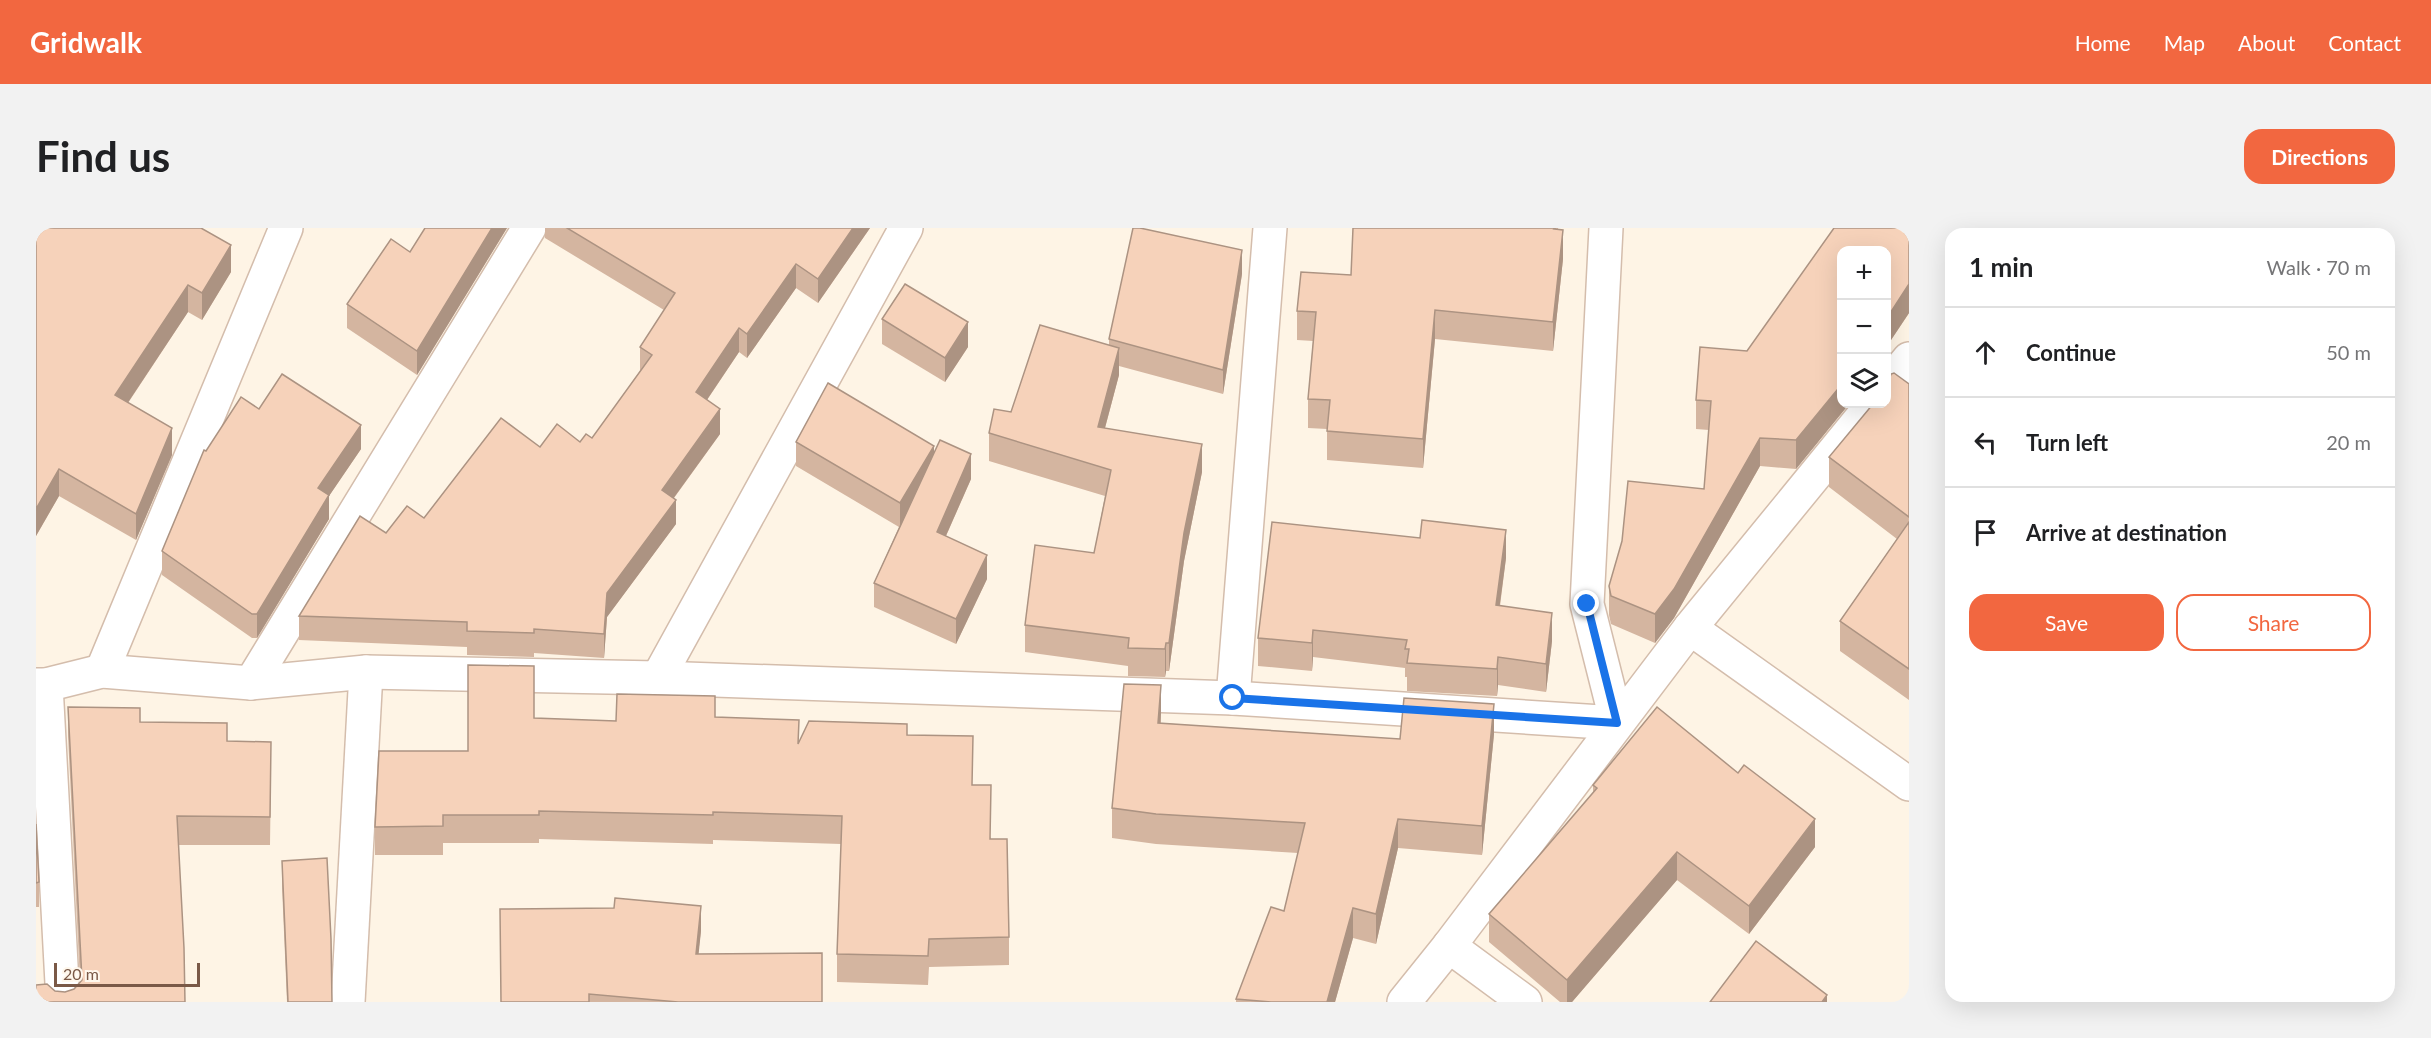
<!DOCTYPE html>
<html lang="en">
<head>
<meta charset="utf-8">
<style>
  body { margin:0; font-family:Lato,sans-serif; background:#f2f2f2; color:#202124 }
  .controls { position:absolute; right:18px; top:18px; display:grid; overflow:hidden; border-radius:12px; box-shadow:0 6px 24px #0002 }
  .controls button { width:54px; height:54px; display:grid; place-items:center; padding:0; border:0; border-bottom:2px solid #e0e0e0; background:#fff; color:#202124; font:30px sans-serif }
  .scale { position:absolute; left:18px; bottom:15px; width:146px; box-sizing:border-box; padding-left:6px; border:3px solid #7a5947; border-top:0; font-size:16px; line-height:21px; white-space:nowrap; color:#7a5947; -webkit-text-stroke:4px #fff8ed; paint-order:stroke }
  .stop { position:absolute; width:18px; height:18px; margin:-14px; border:4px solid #1a73e8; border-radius:50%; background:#fff }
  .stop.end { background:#1a73e8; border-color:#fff; box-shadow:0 2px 6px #0008 }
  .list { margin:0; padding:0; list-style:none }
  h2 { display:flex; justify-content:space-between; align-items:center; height:78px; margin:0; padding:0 24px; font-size:26px }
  h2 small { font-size:20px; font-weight:400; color:#757577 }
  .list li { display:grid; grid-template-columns:39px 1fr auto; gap:18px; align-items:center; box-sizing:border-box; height:90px; padding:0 24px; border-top:2px solid #e0e0e0 }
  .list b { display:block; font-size:22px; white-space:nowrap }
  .list em { font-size:20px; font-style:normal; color:#757577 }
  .actions { display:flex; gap:12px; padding:18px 24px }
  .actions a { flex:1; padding:14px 0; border:2px solid #f26740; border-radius:18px; text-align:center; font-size:21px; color:#f26740 }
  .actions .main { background:#f26740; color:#fff }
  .icon { flex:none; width:33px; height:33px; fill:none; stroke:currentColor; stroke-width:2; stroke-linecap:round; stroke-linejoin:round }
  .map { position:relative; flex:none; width:1873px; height:774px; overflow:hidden; border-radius:18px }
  header { display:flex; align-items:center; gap:36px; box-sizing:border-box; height:84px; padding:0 30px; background:#f26740; color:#fff }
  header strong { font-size:28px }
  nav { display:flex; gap:33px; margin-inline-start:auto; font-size:21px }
  .intro { display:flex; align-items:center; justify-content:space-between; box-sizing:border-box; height:144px; padding:0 36px }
  h1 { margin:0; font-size:42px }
  .button { padding:15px 27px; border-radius:18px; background:#f26740; color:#fff; font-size:21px; font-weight:700 }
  main { display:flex; gap:36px; padding:0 36px }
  aside { flex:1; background:#fff; border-radius:18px; box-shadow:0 6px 24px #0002 }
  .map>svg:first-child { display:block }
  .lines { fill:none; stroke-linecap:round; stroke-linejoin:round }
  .minor-casing { stroke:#d4bdac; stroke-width:36 }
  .minor { stroke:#fff; stroke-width:33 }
  .wall { fill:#d4b5a0 }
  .shaded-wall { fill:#ac9382 }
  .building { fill:#f6d2ba; stroke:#ac9382; stroke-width:1.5 }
  .route { stroke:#1a73e8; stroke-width:8 }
</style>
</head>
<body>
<header>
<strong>Gridwalk</strong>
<nav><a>Home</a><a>Map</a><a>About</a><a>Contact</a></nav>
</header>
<div class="intro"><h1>Find us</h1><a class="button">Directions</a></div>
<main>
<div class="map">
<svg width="1873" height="774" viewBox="0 0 1873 774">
  <rect width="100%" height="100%" fill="#fef4e5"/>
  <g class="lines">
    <!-- minor casing -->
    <g class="minor-casing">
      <g id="minor">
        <polyline points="1570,0 1551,376 1581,495"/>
        <polyline points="1850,159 1873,131"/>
        <polyline points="1654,400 1873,556"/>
        <polyline points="66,443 250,0"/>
        <polyline points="622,450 870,0"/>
        <polyline points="215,455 493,0"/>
        <polyline points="0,457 10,457 66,443 215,455 330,444 622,450 1197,470 1581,495"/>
        <polyline points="10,457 27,774"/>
        <polyline points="1197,470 1234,0"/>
        <polyline points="1413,718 1489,774"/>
        <polyline points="312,774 330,444"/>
        <polyline points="1368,774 1413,718 1654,400 1837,176"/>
      </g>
    </g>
    <!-- minor -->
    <use href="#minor" class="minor"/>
  </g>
  <!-- wall -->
  <g class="wall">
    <polygon points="0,0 195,44 166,92 152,84 92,175 136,227 100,312 23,268 0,308"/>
    <polygon points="389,0 471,0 381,147 311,100 311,76 374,24"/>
    <polygon points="509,0 834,0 782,75 760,60 711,130 703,124 671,172 684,206 638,270 640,296 571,389 568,430 498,425 498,429 431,427 431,419 263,412 263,388 350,305 388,290 504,219 544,214 556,210 604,143 604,119 628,82 509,10"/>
    <polygon points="1317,0 1522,0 1527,31 1517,123 1399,111 1387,240 1291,232 1291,201 1272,200 1272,171 1277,113 1261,112 1261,83 1315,47"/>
    <polygon points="1873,0 1873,85 1851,118 1851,22 1806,176 1813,176 1760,241 1724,238 1638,390 1619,415 1575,396 1573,387 1573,358 1668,261 1673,202 1660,201 1660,172 1711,123"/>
    <polygon points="1206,46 1187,166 1083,138 1083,147 1069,200 1166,244 1148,333 1133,443 1130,443 1129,449 1092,448 1092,438 989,424 989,397 1058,325 1069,268 953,233 953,205 975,184 1073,117 1073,111"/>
    <polygon points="846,91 932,119 909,154 846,116"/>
    <polygon points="1873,156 1873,472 1804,423 1804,393 1861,311 1793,259 1793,229"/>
    <polygon points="223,181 325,221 293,268 293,291 221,410 216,410 126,347 126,323"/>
    <polygon points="760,214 898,223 935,251 910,308 951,351 920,416 838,379 838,355 863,299 760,238"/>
    <polygon points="1470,330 1464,378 1516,413 1510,464 1462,457 1461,468 1371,463 1371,449 1369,449 1369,440 1277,429 1276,443 1222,438 1222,410"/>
    <polygon points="32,479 191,513 235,542 234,617 142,617 149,774 0,774 19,763 29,764 38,761 44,754 32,508"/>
    <polygon points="1125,486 1125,495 1364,511 1458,506 1446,627 1362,620 1340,716 1317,710 1299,774 1200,774 1200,771 1248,683 1262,625 1120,616 1076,610 1076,580"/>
    <polygon points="679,489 763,514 871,507 937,557 955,611 973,709 973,737 893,739 892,757 801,754 801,726 805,616 677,612 677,616 503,611 503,615 407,615 407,627 339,627 339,599 432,523 498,490 580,493"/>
    <polygon points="1557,557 1779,619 1713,706 1641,652 1536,774 1524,774 1453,714 1453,686 1557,565"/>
    <polygon points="0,596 3,654 3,679 0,679"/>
    <polygon points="246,633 296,774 251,774 246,658"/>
    <polygon points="665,703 662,726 786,774 465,774"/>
  </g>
  <!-- shaded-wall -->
  <g class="shaded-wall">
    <polygon points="456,0 471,0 381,147 381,123"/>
    <polygon points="817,0 834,0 782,75 782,51"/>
    <polygon points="1527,2 1527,31 1517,123 1517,94"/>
    <polygon points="195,17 195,44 166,92 166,65"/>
    <polygon points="1206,22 1206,46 1187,166 1187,142"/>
    <polygon points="760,36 760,60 711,130 711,106"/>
    <polygon points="1873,56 1873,85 1851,118 1851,90"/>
    <polygon points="152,57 152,84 79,194 79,167"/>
    <polygon points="1399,82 1399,111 1387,240 1387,211"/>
    <polygon points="932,94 932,119 909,154 909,130"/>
    <polygon points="703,100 703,124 660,188 660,164"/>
    <polygon points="1083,120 1083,147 1062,226 1062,199"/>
    <polygon points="1806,156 1806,176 1813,176 1760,241 1760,212"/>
    <polygon points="684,181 684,206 626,286 626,262"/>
    <polygon points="325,197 325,221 293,268 293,291 221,410 221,386 282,260"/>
    <polygon points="136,200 136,227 100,312 100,286"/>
    <polygon points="1724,210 1724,238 1638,390 1619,415 1619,386"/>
    <polygon points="1166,216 1166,244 1148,333 1133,443 1133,415 1148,305"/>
    <polygon points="898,218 898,242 864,300 864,275"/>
    <polygon points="935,226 935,251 901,328 901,304"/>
    <polygon points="23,241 23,268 0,308 0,281"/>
    <polygon points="640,272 640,296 571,389 568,430 568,406 571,365"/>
    <polygon points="1470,302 1470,330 1460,405 1460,377"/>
    <polygon points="951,327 951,351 920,416 920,391"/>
    <polygon points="1516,385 1516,413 1510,464 1510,436"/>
    <polygon points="1277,402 1277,429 1276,443 1276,415"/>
    <polygon points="1130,415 1130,443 1129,449 1129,421"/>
    <polygon points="1462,429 1462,457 1461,468 1461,441"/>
    <polygon points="1125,457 1125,486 1122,524 1122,495"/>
    <polygon points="1458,476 1458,506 1446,627 1446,598"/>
    <polygon points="1362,591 1362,620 1340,716 1340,686"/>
    <polygon points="1779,591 1779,619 1713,706 1713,678"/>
    <polygon points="1641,624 1641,652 1536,774 1531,774 1531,752"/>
    <polygon points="665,678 665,703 660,751 660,726"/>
    <polygon points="1317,680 1317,710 1299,774 1291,774"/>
    <polygon points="1791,767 1791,774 1786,774"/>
  </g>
  <!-- building -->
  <g class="building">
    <polygon points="0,0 165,0 195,17 166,65 152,57 79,167 136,200 100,286 23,241 0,281"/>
    <polygon points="389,0 456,0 381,123 311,76 355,11 374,24"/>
    <polygon points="531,0 817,0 782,51 760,36 711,106 703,100 660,164 684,181 626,262 640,272 571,365 568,406 498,401 498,405 431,403 431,394 263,388 324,288 350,305 371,278 388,290 465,190 504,219 521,196 544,214 550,206 556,210 616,127 604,119 639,65"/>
    <polygon points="1097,0 1104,0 1206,22 1187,142 1073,111"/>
    <polygon points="1317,0 1519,0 1518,1 1527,2 1517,94 1399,82 1387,211 1291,203 1294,172 1272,171 1280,84 1261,83 1265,44 1315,47"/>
    <polygon points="1798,0 1873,0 1873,56 1851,90 1851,22 1806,22 1806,156 1760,212 1724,210 1638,361 1619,386 1575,368 1573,358 1586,313 1592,253 1668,261 1675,173 1660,172 1664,119 1711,123"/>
    <polygon points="869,56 932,94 909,130 846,91"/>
    <polygon points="1004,97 1083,120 1062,199 1166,216 1148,305 1133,415 1130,415 1129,421 1092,420 1093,410 989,397 999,317 1058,325 1075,242 953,205 958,181 975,184"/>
    <polygon points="1858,145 1873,156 1873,289 1793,229 1837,176 1851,176 1851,159 1855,146"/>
    <polygon points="246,146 325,197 282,260 293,267 221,386 216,386 126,323 168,222 170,223 205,169 223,181"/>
    <polygon points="792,155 898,218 864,275 760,214"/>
    <polygon points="904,212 935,226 901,304 951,327 920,391 838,355"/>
    <polygon points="1386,292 1470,302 1460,377 1516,385 1510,436 1462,429 1461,441 1371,435 1373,421 1369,421 1371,412 1277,402 1276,415 1222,410 1236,294 1384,310"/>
    <polygon points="1873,294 1873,441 1804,393"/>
    <polygon points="432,437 498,438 498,490 580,493 581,466 679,468 679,489 763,492 762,516 773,493 871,496 871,507 937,508 936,557 955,557 954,611 971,611 973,709 893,711 892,728 801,726 806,588 677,584 677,587 503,583 503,587 407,587 407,598 339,599 343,523 432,523"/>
    <polygon points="1088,456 1125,457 1122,495 1364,511 1368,470 1458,476 1446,598 1362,591 1340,686 1317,680 1291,774 1235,774 1200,771 1235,679 1248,683 1269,595 1120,586 1076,580"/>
    <polygon points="32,479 104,480 104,494 191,495 191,513 235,514 234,589 141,588 148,720 149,774 0,774 0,757 11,756 19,763 29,764 38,761 46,752"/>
    <polygon points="1621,479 1702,545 1708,537 1779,591 1713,678 1641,624 1531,752 1453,686 1561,560 1557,557"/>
    <polygon points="0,596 3,654 0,655"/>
    <polygon points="291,630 295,711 296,774 252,774 246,633"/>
    <polygon points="579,670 665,678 660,726 786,725 786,774 642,774 553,766 553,774 465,774 464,681 578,680"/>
    <polygon points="1720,713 1791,767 1786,774 1674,774"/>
  </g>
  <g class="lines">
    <!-- route -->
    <polyline class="route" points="1197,470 1581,495 1551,376"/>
  </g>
</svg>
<div class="controls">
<button>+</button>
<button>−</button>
<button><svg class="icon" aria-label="layers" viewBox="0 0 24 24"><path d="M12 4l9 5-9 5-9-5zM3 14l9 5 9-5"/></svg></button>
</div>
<div class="scale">20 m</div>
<div class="stop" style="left:1197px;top:470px"></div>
<div class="stop end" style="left:1551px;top:376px"></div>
</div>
<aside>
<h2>1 min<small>Walk · 70 m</small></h2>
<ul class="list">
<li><svg class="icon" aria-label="ahead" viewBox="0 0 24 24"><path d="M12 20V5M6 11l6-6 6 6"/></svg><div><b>Continue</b></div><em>50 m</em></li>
<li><svg class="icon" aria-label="left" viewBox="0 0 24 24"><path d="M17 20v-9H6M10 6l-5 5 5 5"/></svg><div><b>Turn left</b></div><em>20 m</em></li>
<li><svg class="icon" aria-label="arrive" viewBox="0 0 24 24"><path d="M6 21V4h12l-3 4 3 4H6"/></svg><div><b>Arrive at destination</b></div></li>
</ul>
<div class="actions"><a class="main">Save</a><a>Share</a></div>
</aside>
</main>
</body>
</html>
